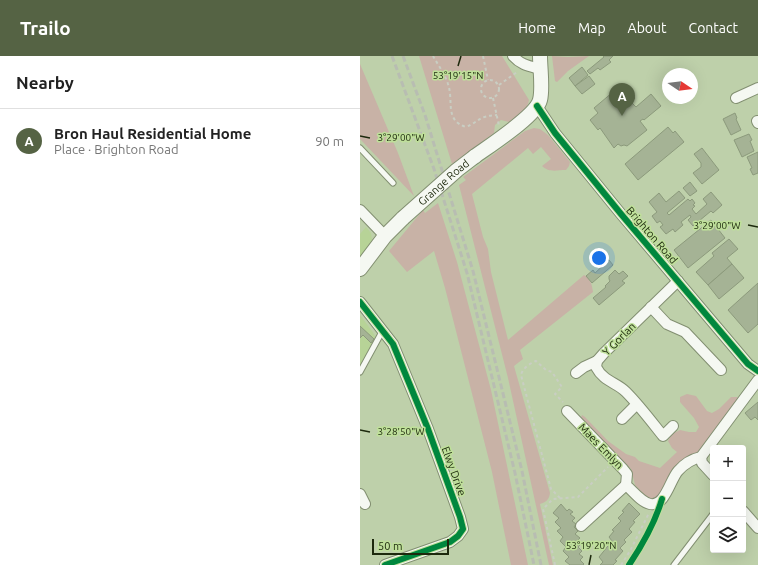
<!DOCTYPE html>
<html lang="en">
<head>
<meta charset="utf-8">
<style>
  body { margin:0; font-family:Ubuntu,sans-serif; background:#f2f2f2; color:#222 }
  .controls { position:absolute; right:12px; bottom:12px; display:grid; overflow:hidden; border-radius:4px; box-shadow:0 4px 16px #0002 }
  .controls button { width:36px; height:36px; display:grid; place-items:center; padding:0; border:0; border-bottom:1px solid #e0e0e0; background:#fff; color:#222; font:20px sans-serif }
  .compass { position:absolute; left:302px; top:12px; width:36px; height:36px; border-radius:50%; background:#fff; box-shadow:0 4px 16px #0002; rotate:103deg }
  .scale { position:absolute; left:12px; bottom:10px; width:77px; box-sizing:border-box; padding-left:4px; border:2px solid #1d290d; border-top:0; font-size:11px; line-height:14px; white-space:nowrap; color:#1d290d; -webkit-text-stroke:3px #bfe09a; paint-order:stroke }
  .you { position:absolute; left:239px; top:202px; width:14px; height:14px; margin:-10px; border:3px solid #fff; border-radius:50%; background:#1a73e8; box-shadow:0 0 0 6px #1a73e833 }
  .badge { display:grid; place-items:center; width:26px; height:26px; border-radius:50%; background:#556344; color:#fff; font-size:13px; font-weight:700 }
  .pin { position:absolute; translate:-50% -33px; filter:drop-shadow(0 1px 2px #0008) }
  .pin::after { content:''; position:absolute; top:21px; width:14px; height:12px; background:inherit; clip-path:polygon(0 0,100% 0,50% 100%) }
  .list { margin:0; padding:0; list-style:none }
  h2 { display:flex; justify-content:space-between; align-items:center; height:52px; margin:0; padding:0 16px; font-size:17px }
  h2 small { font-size:13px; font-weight:400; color:#767676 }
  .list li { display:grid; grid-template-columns:26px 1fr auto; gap:12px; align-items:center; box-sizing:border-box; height:64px; padding:0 16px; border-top:1px solid #e0e0e0 }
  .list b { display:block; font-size:15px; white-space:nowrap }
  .list p { margin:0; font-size:13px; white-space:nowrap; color:#767676 }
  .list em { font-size:13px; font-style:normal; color:#767676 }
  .icon { flex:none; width:22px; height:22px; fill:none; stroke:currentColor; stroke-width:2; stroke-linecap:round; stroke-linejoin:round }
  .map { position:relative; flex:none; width:398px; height:509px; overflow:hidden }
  header { display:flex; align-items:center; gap:24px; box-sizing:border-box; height:56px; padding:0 20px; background:#556344; color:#fff }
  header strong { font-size:19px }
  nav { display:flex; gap:22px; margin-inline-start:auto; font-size:14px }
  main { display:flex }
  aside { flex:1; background:#fff }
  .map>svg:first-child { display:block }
  .built { fill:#b7d397 }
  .green { fill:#c8b2a6 }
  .building { fill:#a5b395; stroke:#8c9a7c }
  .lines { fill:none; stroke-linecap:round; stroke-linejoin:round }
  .lane-casing { stroke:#828f71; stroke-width:7 }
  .street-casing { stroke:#828f71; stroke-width:12 }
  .secondary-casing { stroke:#828f71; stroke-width:16 }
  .path { stroke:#c9cec3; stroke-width:2; stroke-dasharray:3 3; stroke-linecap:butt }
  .lane { stroke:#f5f8f2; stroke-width:5 }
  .street { stroke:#f5f8f2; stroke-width:10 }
  .secondary { stroke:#f5f8f2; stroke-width:14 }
  .rail { stroke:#b8bdb2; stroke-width:3; stroke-dasharray:6 3; stroke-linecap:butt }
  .secondary-bridge-casing { stroke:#828f71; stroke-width:16; stroke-linecap:butt }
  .secondary-bridge { stroke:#f5f8f2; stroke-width:14 }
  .cycleway-casing { stroke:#bfe09a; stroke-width:8 }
  .cycleway { stroke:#00873e; stroke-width:6 }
  .ticks { fill:none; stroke:#1d290d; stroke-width:1.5 }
  .labels { text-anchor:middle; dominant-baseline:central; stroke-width:3; stroke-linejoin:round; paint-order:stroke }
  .street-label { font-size:11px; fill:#1d290d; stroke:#bfe09a }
  .ticks-label { font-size:10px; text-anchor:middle; fill:#1d290d; stroke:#bfe09a; stroke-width:3; stroke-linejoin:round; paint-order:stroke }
</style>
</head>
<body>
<header>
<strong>Trailo</strong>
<nav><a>Home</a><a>Map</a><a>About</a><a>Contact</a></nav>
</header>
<main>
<aside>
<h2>Nearby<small></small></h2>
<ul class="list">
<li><span class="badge">A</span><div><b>Bron Haul Residential Home</b><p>Place · Brighton Road</p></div><em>90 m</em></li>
</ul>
</aside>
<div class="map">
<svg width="398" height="509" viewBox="0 0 398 509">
  <rect width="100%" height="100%" fill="#bed0aa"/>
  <!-- built -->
  <g class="built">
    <polygon points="6,171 11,177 12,184 12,189 0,204 0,178"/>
    <polygon points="0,259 12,275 15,280 15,284 0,311"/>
  </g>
  <!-- green -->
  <g class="green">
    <path d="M59 0H142L169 44C168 54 156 60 149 66L141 64 135 69 134 77 92 108Z"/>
    <polygon points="192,0 208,1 229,0 208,15 197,26 195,25"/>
    <polygon points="0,8 38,97 54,140 0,83"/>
    <path d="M174 72 180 73 188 79 210 106 209 110 206 114C197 114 189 117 182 110L191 103 181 91 173 98 168 92 112 138 123 181 128 193 131 216 148 284 224 219C231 223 232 229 233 236L160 294 163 303 154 310 190 437C189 444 186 446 180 448L193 509H189L148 322 99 129 106 124 103 121 165 75Z"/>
    <polygon points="78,147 97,206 131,334 168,509 151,509 132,416 85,232 74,195 47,216 29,195 63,154 65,157"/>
    <polygon points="327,338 336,340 347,355 352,357 359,353 371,341 377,341 379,342 344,390 303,432 297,441 294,443 288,443 275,429 271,413 246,389 221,362 222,359 225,361 248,385 266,398 275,401 279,405 300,412 317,396 312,392 308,385 312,378 320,374 329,376 336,376 339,371 334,362 320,346 320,341"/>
  </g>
  <!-- building -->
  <g class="building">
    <polygon points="243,0 253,0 249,4 251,6 240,14 238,12 230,18 227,15 244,1"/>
    <polygon points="222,11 228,19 215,30 209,22"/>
    <polygon points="229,20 235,28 222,38 215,30"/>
    <polygon points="266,33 275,42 271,46 276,51 291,38 301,50 284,64 283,63 280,65 287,74 267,90 264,89 261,90 258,88 254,92 240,72 238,74 230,64 238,57 234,52 253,36 257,41"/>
    <polygon points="375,57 377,62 376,63 381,74 371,79 363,63"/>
    <polygon points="308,71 313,77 315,75 324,86 278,124 265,108"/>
    <polygon points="389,78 392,84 390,85 394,95 382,101 374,84"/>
    <polygon points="342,92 359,114 342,128 333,117 341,111 341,107 334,98"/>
    <polygon points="398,96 398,117 393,119 390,113 392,112 387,101"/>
    <polygon points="330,126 337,135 330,140 323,132"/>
    <polygon points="319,135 325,142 307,157 309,159 328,143 330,145 332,143 335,147 333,149 335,150 332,153 336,158 347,148 343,143 351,136 362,149 353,157 351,155 333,170 328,164 331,161 330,159 321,166 323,169 315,176 313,173 306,178 300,171 303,169 300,165 297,167 292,160 297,156 289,146 299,137 306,146"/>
    <polygon points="351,164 365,182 328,212 314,194"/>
    <polygon points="369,183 378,193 367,202 372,208 348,229 336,216 354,200 352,197"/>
    <polygon points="249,204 253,209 232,227 226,220 233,214 235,217"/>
    <polygon points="372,208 384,222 359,243 348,229"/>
    <polygon points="255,214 259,218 263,215 268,220 262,225 265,227 239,249 233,242 246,231 245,230 250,225 249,223 249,220"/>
    <polygon points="398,227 398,268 388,277 368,254"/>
    <polygon points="0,270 14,283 11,287 3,279 0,282"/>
    <polygon points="398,346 398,364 395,361 391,364 385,357"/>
    <polygon points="269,447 280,458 273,465 275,466 269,473 272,476 264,484 266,486 260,492 263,495 255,504 257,505 253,509 240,509 243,506 239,501 252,485 249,481 254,475 252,474 261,465 258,462 264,456 262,455"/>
    <polygon points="201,448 207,455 209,453 213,456 210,458 215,462 212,465 216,468 214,471 218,475 215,478 220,482 217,485 220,489 218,491 222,495 219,498 223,501 220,504 224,508 223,509 210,509 205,505 209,501 203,495 206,491 200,485 203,481 197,475 201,472 195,466 199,462 193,457"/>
  </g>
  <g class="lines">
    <!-- lane casing -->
    <g class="lane-casing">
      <g id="lane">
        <polyline points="0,92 33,127"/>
        <polyline points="0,316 23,274"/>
        <polyline points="314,509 353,458"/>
      </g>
    </g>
    <!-- street casing -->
    <g class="street-casing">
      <g id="street">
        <path d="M153 0C161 9 169 10 180 13"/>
        <polyline points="376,42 398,32"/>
        <polyline points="177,50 195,77 261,158 388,308 398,315"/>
        <polyline points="397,65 398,67"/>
        <polyline points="0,154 25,180"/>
        <polyline points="0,246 33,288 68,373 100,461 103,473 98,480 90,486 25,509"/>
        <polyline points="291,251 307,268 325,276 361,314"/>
        <polyline points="216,317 224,311 237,305"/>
        <path d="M207 355 263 413 267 418 266 429C273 435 281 446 290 448 305 451 310 424 318 415 325 407 332 403 341 401L398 324"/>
        <polyline points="262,363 276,349"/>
        <path d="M313 370 303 380C291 365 279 349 266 336 256 326 244 326 236 311L237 305 244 297 318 225"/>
        <polyline points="341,401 342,407 353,419"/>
        <polyline points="0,438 5,448"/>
        <polyline points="383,455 398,472"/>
        <polyline points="221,470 266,429"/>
      </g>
    </g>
    <!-- secondary casing -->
    <g class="secondary-casing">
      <g id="secondary">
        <path d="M114 101C129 90 176 60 180 44 183 33 180 12 180 0"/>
        <polyline points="0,213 25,180 43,162"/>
      </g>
    </g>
    <!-- path -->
    <g class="path">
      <path d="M73 0C78 9 85 18 88 28 94 45 84 64 106 71 120 65 118 60 137 59"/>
      <polyline points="123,0 128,24"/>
      <circle cx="130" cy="33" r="9"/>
      <polyline points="139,29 157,16"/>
      <polyline points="133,42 139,70"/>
      <path d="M200 442 191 433 161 319C162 313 170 307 176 305L186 314 192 316 202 331 195 338 203 346"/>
      <polyline points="195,509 183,453 193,443 218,441 248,411"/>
      <polyline points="261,509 270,495 289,457"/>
    </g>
    <!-- lane -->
    <use href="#lane" class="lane"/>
    <!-- street -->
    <use href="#street" class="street"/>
    <!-- secondary -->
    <use href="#secondary" class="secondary"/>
    <!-- rail -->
    <g class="rail">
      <polyline points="32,0 74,113 107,217 155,417 174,509"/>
      <polyline points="43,0 65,59 113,215 162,415 181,509"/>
    </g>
    <!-- secondary-bridge casing -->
    <g class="secondary-bridge-casing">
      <g id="secondary-bridge">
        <path id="s1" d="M43 162 97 114 114 101"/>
      </g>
    </g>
    <!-- secondary-bridge -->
    <use href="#secondary-bridge" class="secondary-bridge"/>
    <!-- cycleway casing -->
    <g class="cycleway-casing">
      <g id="cycleway">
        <polyline points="177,50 195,77 261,158 388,308 398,315"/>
        <polyline points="0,246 33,288 68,373 100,461 103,473 98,480 90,486 25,509"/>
        <path d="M269 509C283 488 295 467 302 443"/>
      </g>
    </g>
    <!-- cycleway -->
    <use href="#cycleway" class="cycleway"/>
  </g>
  <!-- ticks -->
  <path class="ticks" d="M98 10 101 0M0 80 10 82M388 169 398 171M0 374 10 376M229 509 231 499"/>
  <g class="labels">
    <!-- street labels -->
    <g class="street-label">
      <text stroke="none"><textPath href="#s1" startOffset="54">Grange Road</textPath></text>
      <text transform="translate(292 179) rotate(49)">Brighton Road</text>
      <text transform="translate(259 283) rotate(-45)">Y Gorlan</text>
      <text transform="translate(241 390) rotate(46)">Maes Emlyn</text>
      <text transform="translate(94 415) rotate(70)">Elwy Drive</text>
    </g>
  </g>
  <g class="ticks-label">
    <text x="98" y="23">53°19'15"N</text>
    <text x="41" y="85">3°29'00"W</text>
    <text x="357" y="173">3°29'00"W</text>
    <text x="41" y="379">3°28'50"W</text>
    <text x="231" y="493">53°19'20"N</text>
  </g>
</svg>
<div class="controls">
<button>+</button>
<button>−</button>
<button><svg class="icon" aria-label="layers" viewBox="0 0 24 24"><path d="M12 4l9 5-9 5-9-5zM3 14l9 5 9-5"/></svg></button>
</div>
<svg class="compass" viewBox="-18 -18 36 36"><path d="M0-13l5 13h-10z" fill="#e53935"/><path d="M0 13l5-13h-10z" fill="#767676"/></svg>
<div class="scale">50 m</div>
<div class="you"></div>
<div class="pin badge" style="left:262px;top:60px">A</div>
</div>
</main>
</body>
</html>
